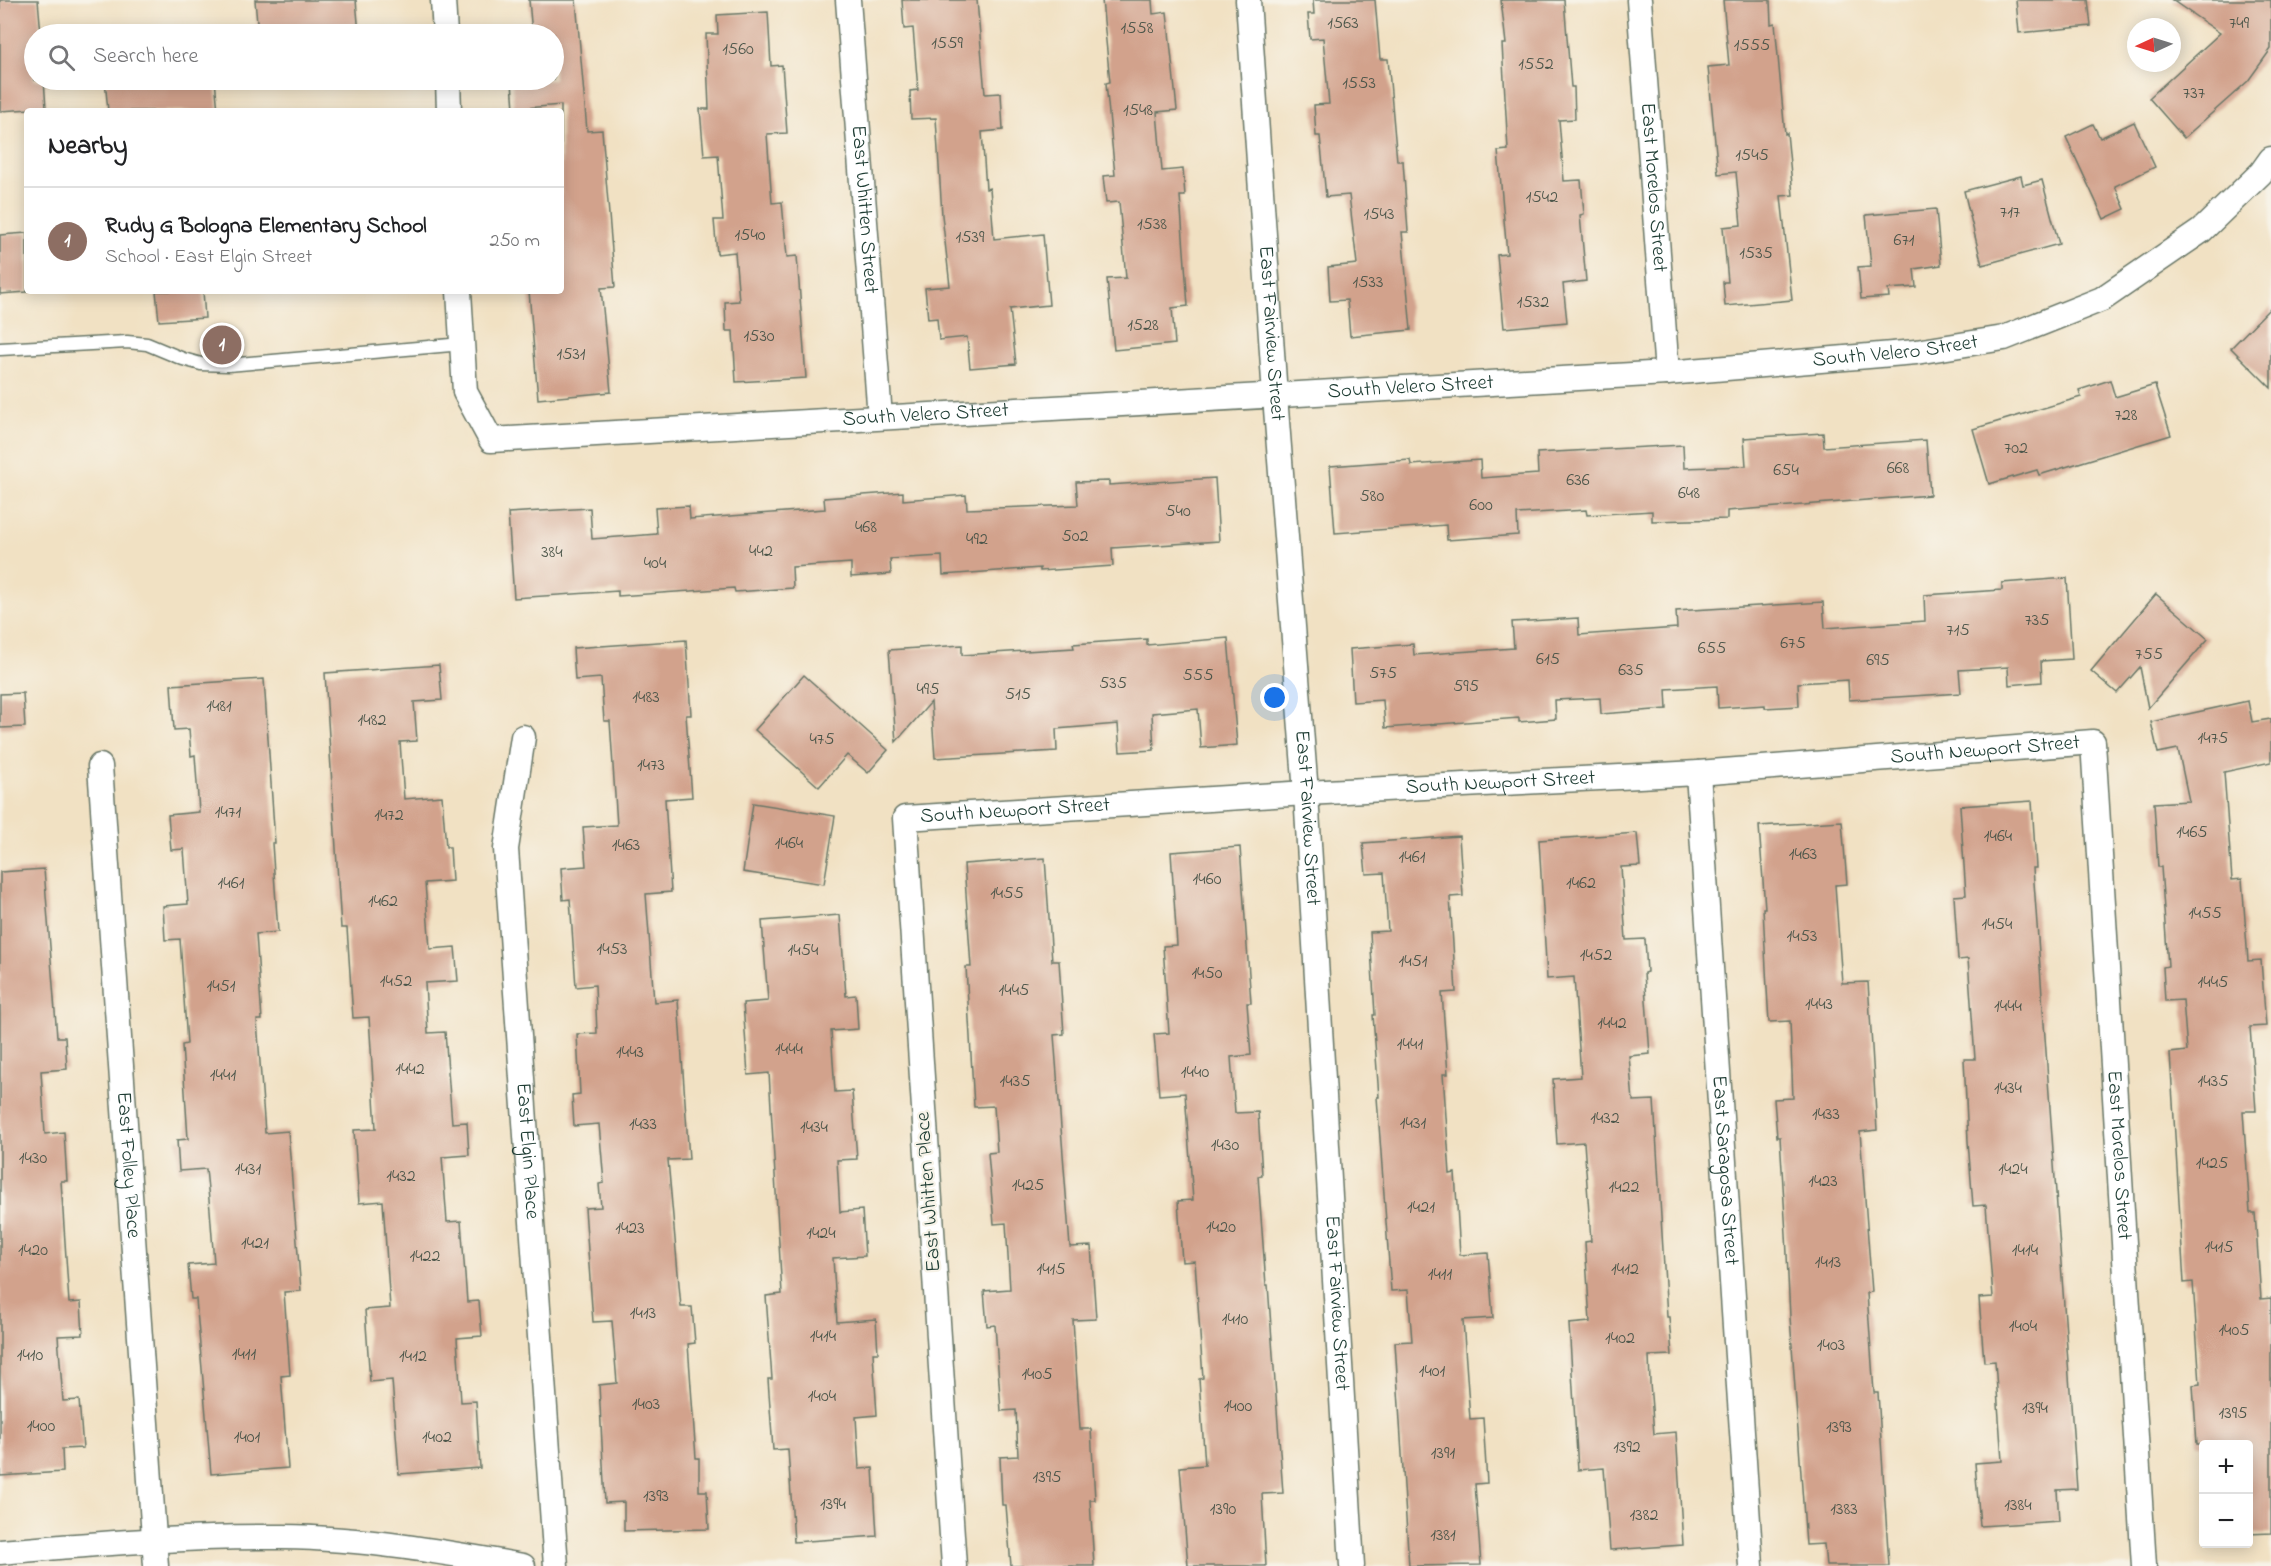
<!DOCTYPE html>
<html lang="en">
<head>
<meta charset="utf-8">
<style>
  body { margin:0; font-family:"Indie Flower",sans-serif; background:#f6f6f6; color:#202124 }
  .controls { position:absolute; right:18px; bottom:18px; display:grid; overflow:hidden; border-radius:6px; box-shadow:0 3px 15px #0003 }
  .controls button { width:54px; height:54px; display:grid; place-items:center; padding:0; border:0; border-bottom:2px solid #e0e0e0; background:#fff; color:#202124; font:30px sans-serif }
  .compass { position:absolute; left:2127px; top:18px; width:54px; height:54px; border-radius:50%; background:#fff; box-shadow:0 3px 15px #0003; rotate:266deg }
  .you { position:absolute; left:1275px; top:698px; width:21px; height:21px; margin:-15px; border:4px solid #fff; border-radius:50%; background:#1a73e8; box-shadow:0 0 0 9px #1a73e833 }
  .badge { display:grid; place-items:center; width:39px; height:39px; border-radius:50%; background:#b45309; color:#fff; font-size:20px; font-weight:700 }
  .pin { position:absolute; translate:-50% -50%; border:3px solid #fff; box-shadow:0 2px 6px #0006 }
  .list { margin:0; padding:0; list-style:none }
  h2 { display:flex; justify-content:space-between; align-items:center; height:78px; margin:0; padding:0 24px; font-size:26px }
  h2 small { font-size:20px; font-weight:400; color:#757577 }
  .list li { display:grid; grid-template-columns:39px 1fr auto; gap:18px; align-items:center; box-sizing:border-box; height:108px; padding:0 24px; border-top:2px solid #e0e0e0 }
  .list b { display:block; font-size:22px; white-space:nowrap }
  .list p { margin:0; font-size:20px; white-space:nowrap; color:#757577 }
  .list em { font-size:20px; font-style:normal; color:#757577 }
  .icon { flex:none; width:33px; height:33px; fill:none; stroke:currentColor; stroke-width:2; stroke-linecap:round; stroke-linejoin:round }
  .map { position:relative; flex:none; width:2271px; height:1566px; overflow:hidden }
  .search { position:absolute; background:#fff; box-shadow:0 3px 15px #0003; left:24px; top:24px; width:540px; height:66px; display:flex; align-items:center; gap:15px; box-sizing:border-box; padding:0 21px; border-radius:33px; color:#757577; font-size:22px }
  .panel { position:absolute; background:#fff; box-shadow:0 3px 15px #0003; left:24px; top:108px; width:540px; height:186px; border-radius:6px }
  .map>svg:first-child { display:block }
  .building { fill:#d2a28c }
  .lines { fill:none; stroke-linecap:round; stroke-linejoin:round }
  .service-casing { stroke:#687666; stroke-width:15 }
  .minor-casing { stroke:#687666; stroke-width:27 }
  .service { stroke:#fff; stroke-width:12 }
  .minor { stroke:#fff; stroke-width:24 }
  .labels { text-anchor:middle; dominant-baseline:central; stroke-width:4.5; stroke-linejoin:round; paint-order:stroke }
  .number-label { font-size:18px; fill:#4c564a }
  .street-label { font-size:21px; fill:#1f3d34; stroke:#f7f3e8 }
</style>
</head>
<body>
<div class="map">
<svg width="2271" height="1566" viewBox="0 0 2271 1566">
  <rect width="100%" height="100%" fill="#f7f3e8"/>
  <filter id="ink" filterUnits="userSpaceOnUse"><feTurbulence type="fractalNoise" baseFrequency=".0167" numOctaves="2"/><feDisplacementMap in="SourceGraphic" scale="12" xChannelSelector="R" yChannelSelector="G"/><feConvolveMatrix kernelMatrix="1 2 1 2 8 2 1 2 1" color-interpolation-filters="sRGB"/></filter>
  <filter id="wash" filterUnits="userSpaceOnUse"><feTurbulence type="fractalNoise" baseFrequency=".008" numOctaves="4" result="noise"/><feDisplacementMap in="SourceGraphic" scale="24" xChannelSelector="R" yChannelSelector="G"/><feGaussianBlur stdDeviation="1.35" result="paint"/><feColorMatrix in="noise" values="0 0 0 0 0 0 0 0 0 0 0 0 0 0 0 0 0 1.4 0 .05"/><feComposite in="paint" operator="in"/></filter>
  <g filter="url(#wash)">
    <rect width="100%" height="100%" fill="#f1e1c3"/>
    <g id="blocks">
      <!-- building -->
      <g class="building">
        <polygon points="0,0 38,0 41,34 34,34 34,80 44,80 46,108 0,111"/>
        <polygon points="255,0 356,0 359,34 258,34"/>
        <polygon points="529,0 576,0 587,131 602,130 615,287 601,288 611,392 538,399 529,291 561,291 561,105 514,109 512,82 554,80 554,34 532,34"/>
        <polygon points="902,0 977,0 985,94 1001,93 1003,130 982,132 986,189 990,188 994,239 1043,234 1049,305 1010,309 1016,364 970,368 967,337 939,340 937,318 928,319 925,288 950,286 942,215 936,118 911,119 910,91 918,90 913,28 904,29"/>
        <polygon points="1102,0 1152,0 1153,14 1167,12 1177,110 1157,112 1162,171 1183,169 1185,196 1180,196 1188,306 1172,308 1175,344 1114,350 1107,279 1126,278 1119,202 1106,203 1103,176 1115,175 1106,83 1110,82"/>
        <polygon points="1313,0 1375,0 1380,59 1388,59 1397,161 1403,161 1408,232 1402,232 1411,330 1350,336 1347,300 1330,301 1328,267 1357,264 1349,195 1326,197 1320,136 1316,136 1314,105 1329,104 1323,38 1310,39 1308,14 1314,14"/>
        <polygon points="1501,0 1564,0 1571,87 1574,87 1575,119 1559,120 1564,181 1581,180 1584,214 1580,215 1586,281 1563,284 1567,322 1504,328 1497,255 1507,254 1498,151 1508,150 1502,44 1506,44"/>
        <polygon points="1723,0 1770,0 1771,24 1775,23 1785,134 1787,133 1793,195 1781,196 1792,300 1725,306 1723,282 1728,282 1723,227 1741,225 1736,172 1718,174 1708,67 1729,65"/>
        <polygon points="2016,0 2088,0 2091,26 2019,33"/>
        <polygon points="2172,0 2271,0 2271,49 2248,81 2184,138 2149,98 2220,33"/>
        <polygon points="768,12 771,66 782,65 787,133 767,134 772,203 782,202 787,257 797,256 806,378 736,382 733,331 726,331 725,302 739,301 735,252 717,254 714,220 723,220 718,155 704,156 700,109 709,109 706,34 718,34 717,15"/>
        <polygon points="105,80 215,80 218,111 108,111"/>
        <polygon points="2134,122 2155,167 2115,186 2125,209 2104,219 2066,137 2093,124 2100,138"/>
        <polygon points="2021,176 2023,185 2042,180 2059,244 1982,265 1964,191"/>
        <polygon points="1936,209 1941,265 1914,269 1916,287 1888,289 1889,297 1861,299 1858,267 1871,266 1866,215"/>
        <polygon points="27,233 27,292 0,294 0,235"/>
        <polygon points="156,291 203,291 205,318 159,321"/>
        <polygon points="2271,307 2271,388 2231,348"/>
        <polygon points="2110,380 2115,397 2155,385 2171,435 2039,475 2037,470 1989,484 1973,429 2081,397 2079,390"/>
        <polygon points="1823,433 1824,447 1926,440 1930,495 1727,511 1727,519 1652,521 1652,511 1587,515 1586,510 1517,514 1518,535 1447,540 1446,525 1335,533 1330,466 1410,460 1411,465 1480,460 1481,478 1538,474 1537,453 1683,445 1684,468 1746,466 1744,438"/>
        <polygon points="1215,478 1219,541 1112,548 1113,566 1040,571 1040,568 943,575 942,556 890,559 891,574 851,577 851,563 792,567 793,588 735,592 734,588 618,596 618,591 514,598 508,513 590,508 592,539 657,534 655,508 689,506 690,519 825,509 824,498 903,492 903,500 966,495 967,509 1078,505 1076,482 1109,481 1109,485"/>
        <polygon points="2067,578 2072,659 2041,661 2042,682 2009,685 2008,667 1959,670 1961,693 1849,700 1848,680 1798,683 1799,706 1765,708 1765,705 1718,708 1717,686 1666,689 1667,709 1601,714 1600,698 1555,700 1556,719 1519,722 1519,718 1385,728 1383,700 1353,702 1350,649 1413,644 1414,655 1514,648 1512,622 1578,618 1579,635 1677,628 1676,611 1823,602 1825,628 1925,621 1924,595 2002,590 2002,583"/>
        <polygon points="2156,594 2208,639 2148,708 2140,667 2117,693 2091,671"/>
        <polygon points="1228,638 1237,745 1201,748 1198,709 1152,713 1154,750 1120,752 1118,724 1056,729 1057,751 935,758 931,702 896,742 889,650 962,645 962,655 1074,648 1073,644 1147,639 1147,645"/>
        <polygon points="686,640 691,715 686,715 692,797 665,799 671,892 646,894 654,1002 678,1000 689,1159 668,1160 681,1307 692,1307 695,1343 688,1344 696,1458 699,1458 699,1491 707,1491 709,1529 624,1531 624,1502 605,1503 599,1385 617,1383 612,1321 593,1322 585,1208 601,1207 599,1184 604,1183 599,1124 574,1126 572,1095 580,1094 577,1034 597,1033 595,985 576,987 570,899 563,900 561,868 586,866 583,827 617,825 610,721 604,721 601,678 575,680 573,648"/>
        <polygon points="439,665 442,700 414,702 417,741 400,742 404,799 442,796 446,847 450,847 452,881 425,883 430,949 455,947 458,981 425,983 428,1033 445,1032 452,1123 467,1122 469,1155 442,1157 447,1222 461,1221 467,1302 479,1301 482,1336 457,1338 461,1402 476,1401 480,1468 399,1474 392,1380 370,1382 365,1310 390,1308 383,1201 359,1203 354,1130 376,1129 369,1017 353,1018 347,928 341,928 325,673"/>
        <polygon points="804,675 888,750 868,773 847,755 819,787 755,730"/>
        <polygon points="264,679 275,843 272,843 278,932 256,934 262,1020 257,1020 265,1133 288,1131 301,1291 284,1292 290,1375 281,1376 288,1468 211,1474 196,1299 191,1299 188,1265 214,1263 210,1210 206,1169 179,1171 177,1140 188,1139 182,1045 187,1044 180,939 165,940 163,906 188,904 184,849 171,850 168,815 199,812 195,755 191,756 189,729 174,730 171,685"/>
        <polygon points="23,693 25,727 0,728 0,694"/>
        <polygon points="2248,701 2252,722 2271,719 2271,762 2224,772 2232,880 2242,879 2248,961 2261,960 2266,1026 2250,1027 2256,1111 2243,1111 2250,1213 2255,1213 2261,1299 2271,1298 2271,1533 2248,1534 2248,1444 2197,1444 2193,1385 2200,1384 2193,1282 2184,1283 2170,1053 2187,1051 2183,1000 2165,1001 2163,967 2168,966 2161,867 2158,867 2154,803 2189,801 2178,749 2158,753 2151,722"/>
        <polygon points="2032,801 2036,868 2033,868 2077,1489 2057,1490 2059,1521 1980,1526 1975,1463 2002,1461 1995,1361 1984,1362 1979,1298 1993,1297 1986,1205 1973,1206 1968,1141 1964,1059 1975,1059 1968,959 1958,960 1954,896 1966,895 1960,806"/>
        <polygon points="753,803 835,816 824,884 743,872"/>
        <polygon points="1842,821 1847,884 1835,885 1842,983 1868,982 1872,1047 1877,1130 1860,1132 1872,1292 1867,1293 1874,1393 1878,1393 1889,1566 1826,1566 1824,1544 1806,1545 1790,1317 1786,1234 1780,1137 1777,1137 1774,1099 1793,1098 1790,1021 1769,1022 1767,989 1763,908 1765,908 1759,826"/>
        <polygon points="1637,833 1640,866 1621,867 1626,940 1645,939 1647,972 1644,973 1650,1054 1629,1056 1633,1101 1654,1100 1667,1317 1669,1317 1672,1355 1649,1356 1650,1383 1654,1434 1676,1432 1683,1545 1610,1550 1604,1468 1578,1470 1569,1324 1590,1322 1585,1242 1591,1241 1584,1142 1557,1144 1553,1079 1581,1077 1574,977 1547,979 1539,840"/>
        <polygon points="1459,836 1463,896 1450,897 1456,992 1442,993 1448,1074 1443,1074 1450,1174 1455,1173 1460,1255 1488,1253 1493,1318 1463,1320 1470,1419 1483,1418 1487,1483 1475,1484 1481,1565 1409,1566 1395,1342 1412,1341 1408,1290 1391,1291 1377,1097 1379,1097 1373,1015 1375,1015 1370,932 1388,931 1384,873 1366,874 1363,843"/>
        <polygon points="1240,847 1251,1003 1247,1003 1251,1055 1231,1057 1235,1113 1258,1112 1262,1175 1258,1176 1266,1285 1268,1285 1283,1493 1262,1494 1266,1566 1188,1566 1180,1467 1205,1465 1199,1379 1203,1378 1195,1261 1182,1262 1178,1201 1193,1200 1185,1093 1159,1095 1154,1034 1169,1033 1163,946 1177,945 1171,852"/>
        <polygon points="1045,858 1052,961 1059,961 1064,1034 1054,1035 1070,1247 1091,1246 1096,1319 1073,1320 1080,1429 1091,1429 1095,1500 1090,1500 1094,1566 1011,1566 1006,1505 1002,1505 1000,1457 1018,1456 1016,1410 1001,1411 995,1325 987,1326 984,1291 1010,1289 1006,1223 994,1224 988,1153 997,1152 994,1106 974,1107 966,967 971,967 964,864"/>
        <polygon points="44,869 57,1037 65,1037 67,1069 41,1071 45,1134 64,1132 67,1181 61,1181 69,1303 81,1302 83,1335 58,1336 63,1401 79,1400 83,1448 62,1449 63,1472 0,1476 0,872"/>
        <polygon points="840,915 846,996 856,995 858,1029 831,1031 835,1092 852,1091 857,1159 837,1160 840,1212 862,1210 865,1256 833,1258 837,1322 876,1319 878,1353 873,1353 877,1415 856,1417 859,1469 873,1468 877,1536 794,1542 788,1449 773,1450 768,1379 772,1379 766,1296 782,1294 769,1073 748,1075 743,1003 768,1001 762,921"/>
      </g>
    </g>
  </g>
  <g filter="url(#ink)">
    <use href="#blocks" fill-opacity="0" stroke="#687666" stroke-width="1.5"/>
    <g class="lines">
      <!-- service casing -->
      <g class="service-casing">
        <polyline id="service" points="0,349 127,342 147,344 183,359 201,364 228,365 462,344"/>
      </g>
      <!-- minor casing -->
      <g class="minor-casing">
        <g id="minor">
          <polyline points="443,0 445,34"/>
          <path id="s1" d="M848 0 880 417"/>
          <path id="s2" d="M1248 0 1275 396 1306 793 1352 1566"/>
          <path id="s3" d="M1639 0 1667 373"/>
          <polyline points="448,80 449,111"/>
          <path id="s4" d="M459 291 465 392 491 440 1667 373 1916 352 2004 338 2102 299 2201 231 2261 173 2271 159"/>
          <path id="s5" d="M523 737 506 849 556 1566"/>
          <path id="s6" d="M100 766 156 1566"/>
          <path id="s7" d="M1698 773 1751 1566"/>
          <path d="M0 1552C94 1544 188 1536 283 1537 363 1538 444 1552 523 1566"/>
          <path id="s8" d="M954 1566 905 818 1306 793 1698 773 2093 742 2144 1566"/>
        </g>
      </g>
      <!-- service -->
      <use href="#service" class="service"/>
      <!-- minor -->
      <use href="#minor" class="minor"/>
    </g>
  </g>
  <g class="labels">
    <!-- number labels -->
    <g class="number-label">
      <text x="1343" y="24">1563</text>
      <text x="2239" y="24">749</text>
      <text x="1137" y="29">1558</text>
      <text x="947" y="44">1559</text>
      <text x="1752" y="46">1555</text>
      <text x="738" y="50">1560</text>
      <text x="1536" y="65">1552</text>
      <text x="1359" y="84">1553</text>
      <text x="2194" y="94">737</text>
      <text x="1138" y="111">1548</text>
      <text x="1752" y="156">1545</text>
      <text x="1542" y="198">1542</text>
      <text x="2010" y="213">717</text>
      <text x="1379" y="215">1543</text>
      <text x="1152" y="225">1538</text>
      <text x="750" y="236">1540</text>
      <text x="970" y="238">1539</text>
      <text x="1904" y="241">671</text>
      <text x="1756" y="254">1535</text>
      <text x="1368" y="283">1533</text>
      <text x="1533" y="303">1532</text>
      <text x="1143" y="326">1528</text>
      <text x="759" y="337">1530</text>
      <text x="571" y="355">1531</text>
      <text x="2126" y="416">728</text>
      <text x="2016" y="449">702</text>
      <text x="1898" y="469">668</text>
      <text x="1786" y="471">654</text>
      <text x="1578" y="481">636</text>
      <text x="1689" y="494">648</text>
      <text x="1372" y="497">580</text>
      <text x="1481" y="506">600</text>
      <text x="1178" y="512">540</text>
      <text x="866" y="528">468</text>
      <text x="1075" y="537">502</text>
      <text x="977" y="540">492</text>
      <text x="761" y="552">442</text>
      <text x="552" y="553">384</text>
      <text x="655" y="564">404</text>
      <text x="2037" y="621">735</text>
      <text x="1958" y="631">715</text>
      <text x="1793" y="644">675</text>
      <text x="1712" y="649">655</text>
      <text x="2149" y="655">755</text>
      <text x="1548" y="660">615</text>
      <text x="1878" y="661">695</text>
      <text x="1631" y="671">635</text>
      <text x="1383" y="674">575</text>
      <text x="1198" y="676">555</text>
      <text x="1113" y="684">535</text>
      <text x="1466" y="687">595</text>
      <text x="928" y="690">495</text>
      <text x="1018" y="695">515</text>
      <text x="646" y="698">1483</text>
      <text x="219" y="707">1481</text>
      <text x="372" y="721">1482</text>
      <text x="2213" y="739">1475</text>
      <text x="822" y="740">475</text>
      <text x="651" y="766">1473</text>
      <text x="228" y="813">1471</text>
      <text x="389" y="816">1472</text>
      <text x="2192" y="833">1465</text>
      <text x="1998" y="837">1464</text>
      <text x="789" y="844">1464</text>
      <text x="626" y="846">1463</text>
      <text x="1803" y="855">1463</text>
      <text x="1412" y="858">1461</text>
      <text x="1207" y="880">1460</text>
      <text x="231" y="884">1461</text>
      <text x="1581" y="884">1462</text>
      <text x="1007" y="894">1455</text>
      <text x="383" y="902">1462</text>
      <text x="2205" y="914">1455</text>
      <text x="1997" y="925">1454</text>
      <text x="1802" y="937">1453</text>
      <text x="612" y="950">1453</text>
      <text x="803" y="951">1454</text>
      <text x="1596" y="956">1452</text>
      <text x="1413" y="962">1451</text>
      <text x="1207" y="974">1450</text>
      <text x="396" y="982">1452</text>
      <text x="2213" y="983">1445</text>
      <text x="221" y="987">1451</text>
      <text x="1014" y="991">1445</text>
      <text x="1819" y="1005">1443</text>
      <text x="2008" y="1007">1444</text>
      <text x="1612" y="1024">1442</text>
      <text x="1410" y="1045">1441</text>
      <text x="789" y="1050">1444</text>
      <text x="630" y="1053">1443</text>
      <text x="410" y="1070">1442</text>
      <text x="1195" y="1073">1440</text>
      <text x="223" y="1076">1441</text>
      <text x="1015" y="1082">1435</text>
      <text x="2213" y="1082">1435</text>
      <text x="2008" y="1089">1434</text>
      <text x="1826" y="1115">1433</text>
      <text x="1605" y="1119">1432</text>
      <text x="1413" y="1124">1431</text>
      <text x="643" y="1125">1433</text>
      <text x="814" y="1128">1434</text>
      <text x="1225" y="1146">1430</text>
      <text x="33" y="1159">1430</text>
      <text x="2212" y="1164">1425</text>
      <text x="248" y="1170">1431</text>
      <text x="2013" y="1170">1424</text>
      <text x="401" y="1177">1432</text>
      <text x="1823" y="1182">1423</text>
      <text x="1028" y="1186">1425</text>
      <text x="1624" y="1188">1422</text>
      <text x="1421" y="1208">1421</text>
      <text x="1221" y="1228">1420</text>
      <text x="630" y="1229">1423</text>
      <text x="821" y="1234">1424</text>
      <text x="255" y="1244">1421</text>
      <text x="2219" y="1248">1415</text>
      <text x="33" y="1251">1420</text>
      <text x="2025" y="1251">1414</text>
      <text x="425" y="1257">1422</text>
      <text x="1828" y="1263">1413</text>
      <text x="1051" y="1270">1415</text>
      <text x="1625" y="1270">1412</text>
      <text x="1440" y="1275">1411</text>
      <text x="643" y="1314">1413</text>
      <text x="1235" y="1320">1410</text>
      <text x="2023" y="1327">1404</text>
      <text x="2234" y="1331">1405</text>
      <text x="823" y="1337">1414</text>
      <text x="1620" y="1339">1402</text>
      <text x="1831" y="1346">1403</text>
      <text x="244" y="1355">1411</text>
      <text x="30" y="1356">1410</text>
      <text x="413" y="1357">1412</text>
      <text x="1432" y="1372">1401</text>
      <text x="1037" y="1375">1405</text>
      <text x="822" y="1397">1404</text>
      <text x="646" y="1405">1403</text>
      <text x="1238" y="1407">1400</text>
      <text x="2035" y="1409">1394</text>
      <text x="2233" y="1414">1395</text>
      <text x="41" y="1427">1400</text>
      <text x="1839" y="1428">1393</text>
      <text x="247" y="1438">1401</text>
      <text x="437" y="1438">1402</text>
      <text x="1627" y="1448">1392</text>
      <text x="1443" y="1454">1391</text>
      <text x="1047" y="1478">1395</text>
      <text x="656" y="1497">1393</text>
      <text x="833" y="1505">1394</text>
      <text x="2018" y="1506">1384</text>
      <text x="1223" y="1510">1390</text>
      <text x="1844" y="1510">1383</text>
      <text x="1644" y="1516">1382</text>
      <text x="1443" y="1536">1381</text>
    </g>
    <!-- street labels -->
    <g class="street-label">
      <text stroke="none"><textPath href="#s3" startOffset="188">East Morelos Street</textPath></text>
      <text stroke="none"><textPath href="#s1" startOffset="210">East Whitten Street</textPath></text>
      <text stroke="none"><textPath href="#s2" startOffset="334">East Fairview Street</textPath></text>
      <text stroke="none"><textPath href="#s4" startOffset="1563">South Velero Street</textPath></text>
      <text stroke="none"><textPath href="#s4" startOffset="1077">South Velero Street</textPath></text>
      <text stroke="none"><textPath href="#s4" startOffset="591">South Velero Street</textPath></text>
      <text stroke="none"><textPath href="#s8" startOffset="1832">South Newport Street</textPath></text>
      <text stroke="none"><textPath href="#s8" startOffset="1346">South Newport Street</textPath></text>
      <text stroke="none"><textPath href="#s8" startOffset="860">South Newport Street</textPath></text>
      <text stroke="none"><textPath href="#s2" startOffset="820">East Fairview Street</textPath></text>
      <text stroke="none"><textPath href="#s5" startOffset="416">East Elgin Place</textPath></text>
      <text stroke="none"><textPath href="#s8" startOffset="2354">East Morelos Street</textPath></text>
      <text stroke="none"><textPath href="#s6" startOffset="400">East Folley Place</textPath></text>
      <text stroke="none"><textPath href="#s7" startOffset="398">East Saragosa Street</textPath></text>
      <text transform="translate(929 1192) rotate(-94)">East Whitten Place</text>
      <text stroke="none"><textPath href="#s2" startOffset="1306">East Fairview Street</textPath></text>
    </g>
  </g>
</svg>
<div class="controls">
<button>+</button>
<button>−</button>
</div>
<svg class="compass" viewBox="-18 -18 36 36"><path d="M0-13l5 13h-10z" fill="#e53935"/><path d="M0 13l5-13h-10z" fill="#757577"/></svg>
<div class="you"></div>
<div class="pin badge" style="left:222px;top:345px;background:#8d6e63">1</div>
<div class="search"><svg class="icon" aria-label="search" viewBox="0 0 24 24"><circle cx="10" cy="10" r="6"/><path d="M15 15l6 6"/></svg>Search here</div>
<section class="panel">
<h2>Nearby<small></small></h2>
<ul class="list">
<li><span class="badge" style="background:#8d6e63">1</span><div><b>Rudy G Bologna Elementary School</b><p>School · East Elgin Street</p></div><em>250 m</em></li>
</ul>
</section>
</div>
</body>
</html>
